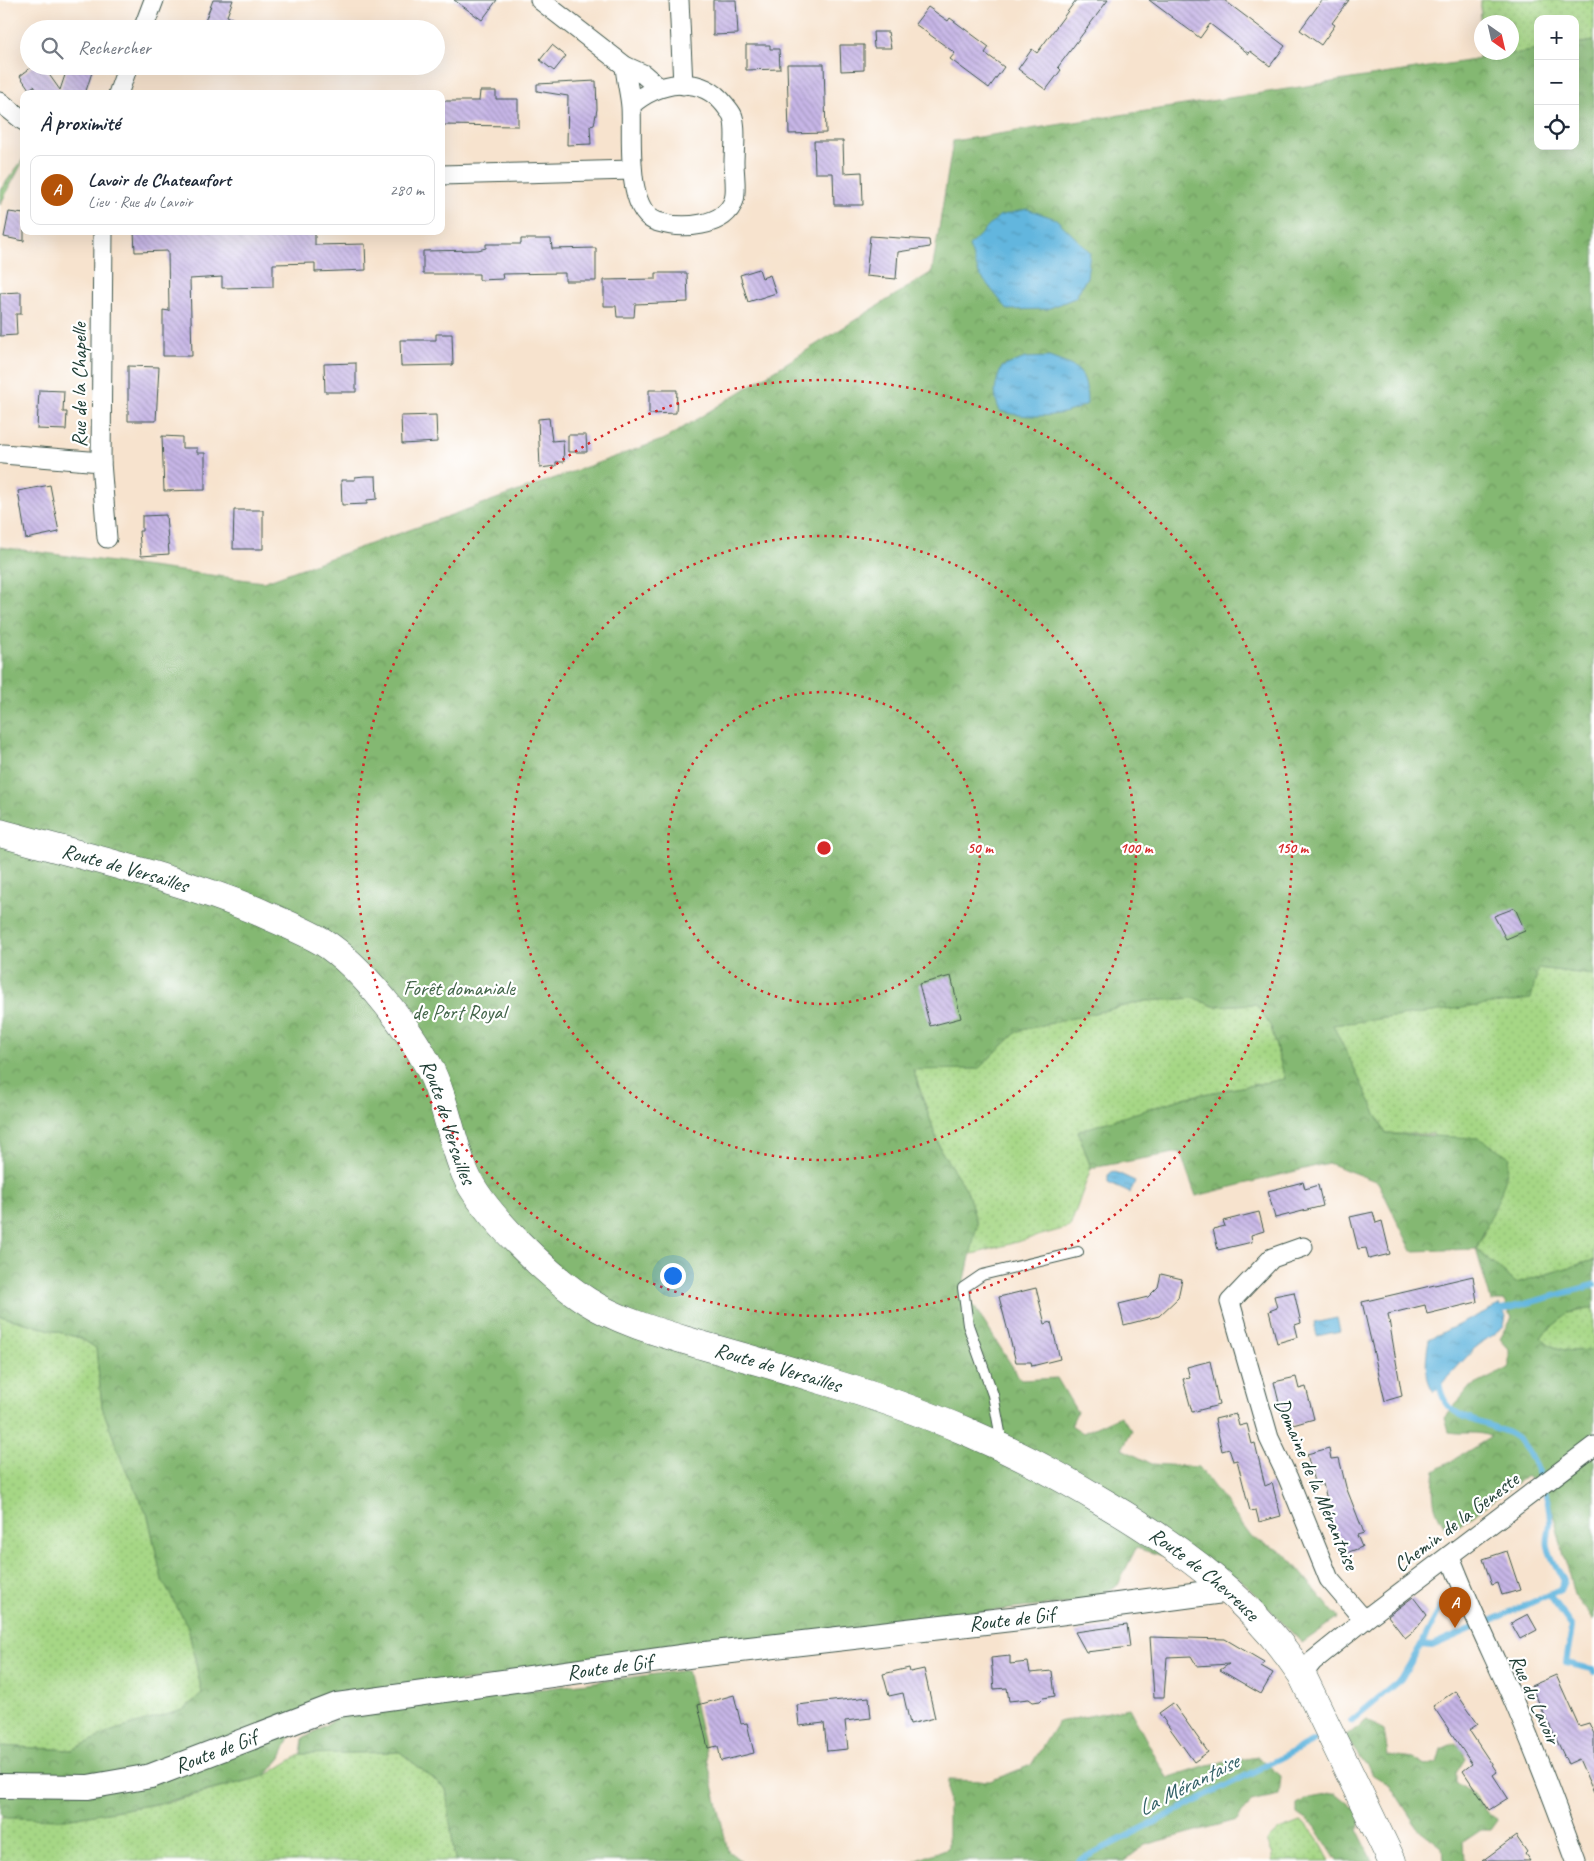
<!DOCTYPE html>
<html lang="fr">
<head>
<meta charset="utf-8">
<style>
  body { margin:0; font-family:Caveat,sans-serif; background:#f2f2f3; color:#1f2937 }
  .controls { position:absolute; right:15px; top:15px; display:grid; overflow:hidden; border-radius:10px; box-shadow:0 5px 20px #0002 }
  .controls button { width:45px; height:45px; display:grid; place-items:center; padding:0; border:0; border-bottom:1px solid #e0e1e3; background:#fff; color:#1f2937; font:25px sans-serif }
  .compass { position:absolute; left:1474px; top:15px; width:45px; height:45px; border-radius:50%; background:#fff; box-shadow:0 5px 20px #0002; rotate:146deg }
  .you { position:absolute; left:672px; top:1275px; width:18px; height:18px; margin:-12px; border:4px solid #fff; border-radius:50%; background:#1a73e8; box-shadow:0 0 0 8px #1a73e833 }
  .badge { display:grid; place-items:center; width:32px; height:32px; border-radius:50%; background:#b45309; color:#fff; font-size:16px; font-weight:700 }
  .pin { position:absolute; translate:-50% -41px; filter:drop-shadow(0 1px 2px #0008) }
  .pin::after { content:''; position:absolute; top:26px; width:18px; height:15px; background:inherit; clip-path:polygon(0 0,100% 0,50% 100%) }
  .list { margin:0; padding:0; list-style:none }
  h2 { display:flex; justify-content:space-between; align-items:center; height:65px; margin:0; padding:0 20px; font-size:21px }
  h2 small { font-size:16px; font-weight:400; color:#747a83 }
  .list li { display:grid; grid-template-columns:32px 1fr auto; gap:15px; align-items:center; box-sizing:border-box; height:70px; margin:0 10px 10px; padding:0 10px; border:1px solid #e0e1e3; border-radius:10px }
  .list b { display:block; font-size:19px; white-space:nowrap }
  .list p { margin:0; font-size:16px; white-space:nowrap; color:#747a83 }
  .list em { font-size:16px; font-style:normal; color:#747a83 }
  .icon { flex:none; width:28px; height:28px; fill:none; stroke:currentColor; stroke-width:2; stroke-linecap:round; stroke-linejoin:round }
  .map { position:relative; flex:none; width:1594px; height:1861px; overflow:hidden }
  .search { position:absolute; background:#fff; box-shadow:0 5px 20px #0002; left:20px; top:20px; width:425px; height:55px; display:flex; align-items:center; gap:12px; box-sizing:border-box; padding:0 18px; border-radius:28px; color:#747a83; font-size:19px }
  .panel { position:absolute; background:#fff; box-shadow:0 5px 20px #0002; left:20px; top:90px; width:425px; height:145px; border-radius:10px }
  .map>svg:first-child { display:block }
  .green { fill:url(#green-dots); stroke:#628a5c; fill-rule:evenodd }
  .forest { fill:url(#forest-crowns); stroke:#527a53; fill-rule:evenodd }
  .water { fill:url(#water-ripples); stroke:#407a89 }
  .lines { fill:none; stroke-linecap:round; stroke-linejoin:round }
  .stream { stroke:#62b6de; stroke-width:6 }
  .building { fill:url(#building-back-hatch) }
  .service-casing { stroke:#3f564b; stroke-width:12 }
  .minor-casing { stroke:#3f564b; stroke-width:21 }
  .tertiary-casing { stroke:#3f564b; stroke-width:26 }
  .secondary-casing { stroke:#3f564b; stroke-width:29 }
  .service { stroke:#fff; stroke-width:10 }
  .minor { stroke:#fff; stroke-width:19 }
  .tertiary { stroke:#fff; stroke-width:24 }
  .secondary { stroke:#fff; stroke-width:28 }
  .ring { fill:none; stroke:#d62828; stroke-width:2.5; stroke-dasharray:2.5 5 }
  .labels { text-anchor:middle; dominant-baseline:central; stroke-width:4.5; stroke-linejoin:round; paint-order:stroke }
  .street-label { font-size:21px; fill:#1f3d34; stroke:#fff }
  .park-label { font-size:21px; fill:#416448; stroke:#fff }
  .water-label { font-size:22px; font-style:italic; fill:#336167; stroke:#fff }
  .centre { fill:#d62828; stroke:#fff; stroke-width:2.5 }
  .ring-label { font-size:15px; text-anchor:middle; font-weight:bold; fill:#d62828; stroke:#fff; stroke-width:4.5; stroke-linejoin:round; paint-order:stroke }
</style>
</head>
<body>
<div class="map">
<svg width="1594" height="1861" viewBox="0 0 1594 1861">
  <defs>
    <pattern id="green-dots" width="8" height="8" patternUnits="userSpaceOnUse" patternTransform="scale(1.25)"><rect width="8" height="8" fill="#a6d785"/><path d="M2 2h.1M6 6h.1" fill="none" stroke="#8eb973" stroke-width="1.8" stroke-linecap="round"/></pattern>
    <pattern id="forest-crowns" width="20" height="18" patternUnits="userSpaceOnUse" patternTransform="scale(1.25)"><rect width="20" height="18" fill="#84b872"/><path d="M2 6a3 3 0 1 1 6 0M12 15a3 3 0 1 1 6 0" fill="none" stroke="#6b975e"/></pattern>
    <pattern id="water-ripples" width="26" height="14" patternUnits="userSpaceOnUse" patternTransform="scale(1.25)"><rect width="26" height="14" fill="#62b6de"/><path d="M2 4q2-2 4 0t4 0M15 11q2-2 4 0t4 0" fill="none" stroke="#5095b5"/></pattern>
    <pattern id="building-back-hatch" width="6" height="6" patternUnits="userSpaceOnUse" patternTransform="scale(1.25)"><rect width="6" height="6" fill="#c7b6e7"/><path d="M-1 5l2 2M0 0l6 6M5-1l2 2" fill="none" stroke="#a195bc"/></pattern>
  </defs>
  <rect width="100%" height="100%" fill="#fff"/>
  <filter id="ink" filterUnits="userSpaceOnUse"><feTurbulence type="fractalNoise" baseFrequency=".02" numOctaves="2"/><feDisplacementMap in="SourceGraphic" scale="10" xChannelSelector="R" yChannelSelector="G"/><feConvolveMatrix kernelMatrix="1 2 1 2 8 2 1 2 1" color-interpolation-filters="sRGB"/></filter>
  <filter id="wash" filterUnits="userSpaceOnUse"><feTurbulence type="fractalNoise" baseFrequency=".0096" numOctaves="4" result="noise"/><feDisplacementMap in="SourceGraphic" scale="20" xChannelSelector="R" yChannelSelector="G"/><feGaussianBlur stdDeviation="1.12" result="paint"/><feColorMatrix in="noise" values="0 0 0 0 0 0 0 0 0 0 0 0 0 0 0 0 0 1.4 0 .05"/><feComposite in="paint" operator="in"/></filter>
  <g filter="url(#wash)">
    <rect width="100%" height="100%" fill="#f7e3ce"/>
    <!-- green -->
    <g class="green">
      <path d="M1481 0H1594V41L1575 44V19H1538V50L1479 60ZM1482 22H1512V52H1482Z"/>
      <polygon points="1537,968 1594,975 1594,1260 1516,1283 1476,1249 1485,1231 1433,1134 1386,1134 1332,1025 1413,1014"/>
      <polygon points="1195,998 1213,1006 1256,1004 1271,1027 1285,1079 1187,1097 1078,1132 1091,1168 1070,1227 970,1255 977,1224 966,1190 941,1151 913,1069 978,1069 1018,1031 1145,1001"/>
      <path d="M1594 1308V1349C1576 1352 1553 1353 1541 1336L1568 1313Z"/>
      <polygon points="0,1316 80,1338 96,1348 102,1407 123,1464 148,1516 162,1580 188,1627 202,1693 183,1710 112,1731 72,1750 0,1746"/>
      <polygon points="400,1752 446,1789 455,1861 0,1861 0,1817 65,1819 169,1802 265,1776 301,1754"/>
      <path d="M1300 1822C1315 1829 1322 1847 1330 1861H1273V1854L1267 1841 1279 1830Z"/>
    </g>
    <!-- forest -->
    <g class="forest">
      <path d="M1594 41V975L1538 968 1531 999 1333 1025 1386 1134 1479 1138 1510 1157C1505 1191 1490 1218 1476 1249L1516 1283 1594 1260V1308L1568 1313 1541 1336C1553 1353 1576 1352 1594 1349V1438L1534 1481 1526 1476 1449 1533C1433 1510 1431 1499 1435 1471L1491 1437C1478 1430 1464 1435 1449 1432L1445 1418 1469 1388 1509 1368V1349L1500 1339 1512 1318 1504 1301H1491L1476 1249 1412 1251 1378 1182 1328 1163 1196 1196 1180 1152 1091 1168 1078 1131 1187 1097 1285 1079 1271 1027 1256 1004 1213 1006 1195 998 1145 1001 1018 1031 978 1069 913 1070 941 1151 967 1190 977 1224 963 1289 1021 1380 1057 1378 1077 1412 1071 1425 1083 1433 1120 1416 1132 1430 1122 1449 1152 1464 1199 1467 1252 1538 1285 1553 1338 1618 1302 1643 1239 1578 1136 1548 1118 1585 1083 1602 991 1611 313 1701 290 1737 281 1758 265 1776 161 1803 65 1819 6 1818 0 1814V1746L72 1750 112 1731 183 1710 202 1693 188 1627 162 1580 148 1516 123 1464 102 1407 96 1348 80 1338 0 1316V547L263 582 665 439 932 272 953 141 1538 50V146H1575V44ZM1087 277 1075 298 1047 309Z"/>
      <polygon points="24,158 24,160 0,205 0,190"/>
      <polygon points="1594,1454 1594,1620 1574,1595 1547,1490"/>
      <polygon points="687,1670 728,1851 741,1861 455,1861 446,1789 400,1752 301,1754 303,1739 341,1715"/>
      <polygon points="1129,1708 1167,1778 1207,1765 1258,1757 1281,1776 1279,1795 1251,1801 1237,1820 1145,1845 1124,1861 915,1861 948,1848 948,1780 990,1781 1031,1765 1058,1722"/>
      <polygon points="1367,1720 1384,1730 1388,1756 1414,1759 1426,1766 1437,1763 1441,1749 1455,1743 1463,1748 1465,1759 1456,1773 1456,1782 1474,1795 1488,1814 1498,1819 1490,1830 1481,1830 1463,1842 1464,1861 1443,1861 1442,1846 1417,1827 1390,1785 1373,1775 1345,1737"/>
      <polygon points="1336,1793 1363,1815 1357,1829 1373,1861 1337,1861 1315,1826 1297,1814 1297,1804 1309,1798"/>
    </g>
    <!-- water -->
    <g class="water">
      <polygon points="1027,209 1056,219 1090,252 1087,277 1075,298 1047,309 1008,310 979,274 969,246 999,216"/>
      <path d="M1049 357C1079 368 1087 369 1087 404 1061 418 1028 419 1000 411 992 394 995 384 1002 367L1025 358Z"/>
      <polygon points="1113,1171 1135,1181 1130,1193 1108,1183 1108,1175"/>
      <path d="M1499 1305 1506 1316 1504 1326 1475 1348 1434 1392C1423 1377 1426 1356 1429 1339Z"/>
      <polygon points="1337,1318 1340,1331 1317,1336 1314,1323"/>
    </g>
    <g class="lines">
      <!-- stream -->
      <g class="stream">
        <polyline points="1495,1315 1502,1310 1594,1285"/>
        <polyline points="1549,1595 1572,1627 1566,1663 1592,1669 1594,1672"/>
        <polyline points="1421,1645 1441,1607"/>
        <path d="M1351 1721 1401 1679 1421 1645 1432 1646 1549 1595 1560 1590 1564 1581C1559 1571 1550 1558 1548 1546 1546 1538 1551 1528 1550 1520 1550 1499 1536 1461 1523 1445 1502 1416 1441 1431 1439 1379"/>
        <polyline points="1078,1861 1314,1741"/>
      </g>
    </g>
    <g id="blocks">
      <!-- building -->
      <g class="building">
        <polygon points="213,0 233,0 227,16 257,29 202,29"/>
        <polygon points="454,0 497,0 482,20"/>
        <polygon points="713,0 736,0 738,34 713,35"/>
        <polygon points="1076,0 1108,0 1058,67 1061,70 1046,90 1018,69 1032,49 1037,53"/>
        <polygon points="1149,0 1224,0 1285,46 1270,66 1250,51 1249,54 1210,24 1200,38"/>
        <polygon points="1322,0 1349,0 1332,23 1335,25 1321,45 1300,30"/>
        <polygon points="928,7 948,21 950,18 989,47 985,53 1004,67 989,88 950,59 955,53 915,24"/>
        <polygon points="873,32 888,32 891,48 874,48"/>
        <polygon points="552,45 566,56 554,71 540,60"/>
        <polygon points="746,45 770,45 770,49 779,49 780,69 746,70"/>
        <polygon points="840,45 864,45 864,70 841,71"/>
        <polygon points="787,64 824,64 826,133 789,134"/>
        <polygon points="33,66 43,66 60,90 68,66 94,66 85,94 39,94 34,86 29,89 20,76"/>
        <polygon points="596,81 597,109 594,125 590,126 591,144 567,145 568,96 537,91 537,84"/>
        <polygon points="480,91 496,91 496,99 518,99 518,126 441,125 441,101 479,101"/>
        <polygon points="814,141 843,141 844,173 862,172 863,205 834,205 833,173 815,173"/>
        <polygon points="9,212 24,214 24,241 4,237"/>
        <polygon points="134,231 315,231 315,245 365,244 366,270 315,272 315,263 273,264 273,287 222,288 222,277 190,279 192,356 163,356 163,310 169,311 168,251 135,252"/>
        <polygon points="870,236 929,240 930,247 898,252 896,279 866,276"/>
        <polygon points="521,239 551,239 552,249 596,248 596,281 565,281 565,273 502,274 503,279 479,280 479,274 423,274 423,251 478,250 486,248 486,244 521,244"/>
        <polygon points="759,269 762,278 770,275 776,293 748,302 740,275"/>
        <polygon points="656,273 687,273 688,302 635,304 634,317 617,317 616,306 604,306 604,280 656,279"/>
        <polygon points="21,292 21,314 16,314 17,335 0,336 0,293"/>
        <polygon points="436,334 452,334 453,365 401,366 400,340 436,340"/>
        <polygon points="356,363 356,392 325,392 324,364"/>
        <polygon points="128,366 159,367 156,421 128,421"/>
        <polygon points="39,390 64,391 63,412 67,412 66,430 37,429"/>
        <polygon points="649,390 677,390 676,413 649,414"/>
        <polygon points="436,415 437,442 402,444 401,416"/>
        <polygon points="549,418 552,441 563,440 564,462 556,462 556,466 540,468 538,419"/>
        <polygon points="568,435 586,435 587,452 568,452"/>
        <polygon points="162,436 182,437 182,448 197,448 197,453 205,453 205,490 164,491"/>
        <polygon points="365,476 376,476 377,499 367,500 367,504 342,505 341,480 355,480 355,477"/>
        <polygon points="50,485 59,532 26,539 18,491"/>
        <polygon points="234,510 263,510 263,549 233,549"/>
        <polygon points="166,515 169,554 141,556 139,531 142,531 142,516"/>
        <polygon points="1515,908 1525,931 1506,939 1494,916"/>
        <polygon points="951,976 961,1018 930,1026 919,984"/>
        <polygon points="1303,1182 1305,1189 1318,1185 1323,1206 1275,1218 1268,1191"/>
        <polygon points="1259,1212 1264,1231 1251,1235 1252,1242 1218,1250 1213,1229 1225,1226 1223,1221"/>
        <polygon points="1373,1212 1376,1223 1382,1221 1390,1254 1369,1259 1366,1248 1358,1249 1350,1217"/>
        <polygon points="1161,1274 1182,1279 1178,1298 1159,1316 1124,1325 1119,1304 1148,1297 1158,1287"/>
        <polygon points="1473,1276 1477,1302 1427,1314 1425,1305 1388,1314 1402,1396 1385,1401 1362,1302"/>
        <polygon points="1036,1288 1045,1324 1051,1322 1060,1359 1032,1366 1031,1362 1016,1362 999,1297"/>
        <polygon points="1294,1292 1301,1323 1295,1325 1298,1337 1277,1343 1269,1311 1277,1308 1274,1296"/>
        <polygon points="1210,1361 1219,1405 1192,1412 1183,1379 1190,1378 1187,1367"/>
        <polygon points="1296,1377 1299,1389 1306,1387 1314,1419 1293,1425 1290,1413 1282,1415 1274,1382"/>
        <polygon points="1236,1414 1239,1426 1247,1424 1252,1444 1255,1443 1265,1486 1272,1483 1281,1516 1259,1522 1256,1510 1250,1511 1237,1460 1233,1461 1229,1449 1222,1451 1215,1419"/>
        <polygon points="1329,1448 1331,1459 1339,1458 1346,1487 1364,1533 1357,1535 1362,1547 1341,1555 1329,1525 1333,1523 1323,1484 1315,1486 1307,1454"/>
        <polygon points="1507,1551 1520,1590 1502,1595 1498,1583 1492,1585 1483,1559"/>
        <polygon points="1413,1597 1427,1615 1416,1629 1405,1638 1388,1616"/>
        <polygon points="1528,1614 1537,1630 1520,1639 1511,1623"/>
        <polygon points="1127,1625 1130,1647 1086,1652 1075,1632"/>
        <polygon points="1150,1637 1225,1639 1264,1662 1261,1666 1273,1673 1261,1694 1220,1670 1229,1664 1197,1666 1191,1656 1167,1657 1164,1697 1154,1697"/>
        <polygon points="1010,1656 1010,1664 1028,1662 1030,1673 1052,1671 1055,1696 1043,1698 1040,1701 1033,1702 1029,1699 1009,1701 1007,1688 994,1689 991,1658"/>
        <polygon points="909,1668 910,1672 924,1669 935,1718 910,1724 903,1693 889,1696 883,1674"/>
        <polygon points="1556,1675 1579,1726 1589,1723 1594,1734 1594,1793 1579,1759 1568,1764 1531,1686"/>
        <polygon points="1455,1691 1478,1724 1469,1730 1497,1772 1493,1775 1508,1798 1489,1810 1463,1771 1472,1764 1433,1706"/>
        <polygon points="734,1695 741,1724 747,1723 754,1753 721,1761 718,1746 708,1748 698,1705"/>
        <polygon points="869,1697 871,1718 845,1721 848,1749 827,1751 824,1723 799,1726 797,1705"/>
        <polygon points="1173,1703 1208,1752 1194,1762 1159,1713"/>
        <polygon points="1516,1836 1527,1852 1525,1854 1530,1861 1482,1861"/>
      </g>
    </g>
  </g>
  <g filter="url(#ink)">
    <use href="#blocks" fill-opacity="0" stroke="#3f564b" stroke-width="1"/>
    <g class="lines">
      <!-- service casing -->
      <g class="service-casing">
        <polyline id="service" points="1002,1443 993,1395 968,1325 963,1288 982,1275 1078,1252"/>
      </g>
      <!-- minor casing -->
      <g class="minor-casing">
        <g id="minor">
          <polyline points="540,0 625,66 643,74 658,87"/>
          <polyline points="679,0 683,85"/>
          <polyline points="143,29 154,0"/>
          <path d="M625 66C626 80 630 93 631 107 633 135 624 212 658 222 681 229 725 228 734 200 737 190 734 173 734 162 734 149 737 130 733 117 732 113 727 108 725 105 700 73 658 82 631 105"/>
          <polyline points="118,94 128,66"/>
          <polyline points="0,102 24,121"/>
          <polyline points="441,175 632,170"/>
          <polyline points="103,231 101,462 107,538"/>
          <polyline points="3,454 101,462"/>
          <polyline points="1303,1247 1272,1258 1230,1302 1269,1438 1288,1478 1329,1579 1364,1620"/>
          <path d="M1450 1556C1467 1601 1488 1644 1508 1688 1533 1745 1555 1803 1576 1861"/>
          <polyline points="1302,1675 1313,1661 1364,1620 1594,1446"/>
        </g>
      </g>
      <!-- tertiary casing -->
      <g class="tertiary-casing">
        <g id="tertiary">
          <path id="s1" d="M0 1786 88 1787 151 1776 337 1705 688 1656 1020 1618 1230 1590"/>
        </g>
      </g>
      <!-- secondary casing -->
      <g class="secondary-casing">
        <g id="secondary">
          <path id="s2" d="M0 833C86 857 174 877 257 911 279 921 303 930 323 942 361 966 407 1026 428 1065 446 1100 450 1137 465 1173 481 1212 551 1278 587 1301 622 1323 662 1333 701 1345 740 1356 779 1367 818 1379 925 1410 1013 1447 1108 1505 1184 1550 1253 1601 1302 1675L1392 1861"/>
        </g>
      </g>
      <!-- service -->
      <use href="#service" class="service"/>
      <!-- minor -->
      <use href="#minor" class="minor"/>
      <!-- tertiary -->
      <use href="#tertiary" class="tertiary"/>
      <!-- secondary -->
      <use href="#secondary" class="secondary"/>
    </g>
  </g>
  <!-- distance rings -->
  <g class="ring">
    <circle cx="824" cy="848" r="156"/>
    <circle cx="824" cy="848" r="312"/>
    <circle cx="824" cy="848" r="468"/>
  </g>
  <g class="labels">
    <!-- street labels -->
    <g class="street-label">
      <text transform="translate(79 385) rotate(-90)">Rue de la Chapelle</text>
      <text stroke="none"><textPath href="#s2" startOffset="130">Route de Versailles</textPath></text>
      <text stroke="none"><textPath href="#s2" startOffset="565">Route de Versailles</textPath></text>
      <text stroke="none"><textPath href="#s2" startOffset="1000">Route de Versailles</textPath></text>
      <text transform="translate(1317 1484) rotate(67)">Domaine de la Mérantaise</text>
      <text transform="translate(1456 1522) rotate(-37)">Chemin de la Geneste</text>
      <text stroke="none"><textPath href="#s2" startOffset="1478">Route de Chevreuse</textPath></text>
      <text stroke="none"><textPath href="#s1" startOffset="1031">Route de Gif</textPath></text>
      <text stroke="none"><textPath href="#s1" startOffset="626">Route de Gif</textPath></text>
      <text transform="translate(1535 1699) rotate(66)">Rue du Lavoir</text>
      <text stroke="none"><textPath href="#s1" startOffset="221">Route de Gif</textPath></text>
    </g>
    <!-- park labels -->
    <g class="park-label">
      <text x="459" y="988">Forêt domaniale<tspan x="459" dy="24">de Port Royal</tspan></text>
    </g>
    <!-- water labels -->
    <g class="water-label">
      <text transform="translate(1188 1785) rotate(-27)">La Mérantaise</text>
    </g>
  </g>
  <circle cx="824" cy="848" r="8" class="centre"/>
  <g class="ring-label">
    <text x="980" y="853">50 m</text>
    <text x="1136" y="853">100 m</text>
    <text x="1292" y="853">150 m</text>
  </g>
</svg>
<div class="controls">
<button>+</button>
<button>−</button>
<button><svg class="icon" aria-label="locate" viewBox="0 0 24 24"><circle cx="12" cy="12" r="6"/><path d="M12 2v4M12 18v4M2 12h4M18 12h4"/></svg></button>
</div>
<svg class="compass" viewBox="-18 -18 36 36"><path d="M0-13l5 13h-10z" fill="#e53935"/><path d="M0 13l5-13h-10z" fill="#747a83"/></svg>
<div class="you"></div>
<div class="pin badge" style="left:1455px;top:1628px">A</div>
<div class="search"><svg class="icon" aria-label="search" viewBox="0 0 24 24"><circle cx="10" cy="10" r="6"/><path d="M15 15l6 6"/></svg>Rechercher</div>
<section class="panel">
<h2>À proximité<small></small></h2>
<ul class="list">
<li><span class="badge">A</span><div><b>Lavoir de Chateaufort</b><p>Lieu · Rue du Lavoir</p></div><em>280 m</em></li>
</ul>
</section>
</div>
</body>
</html>
